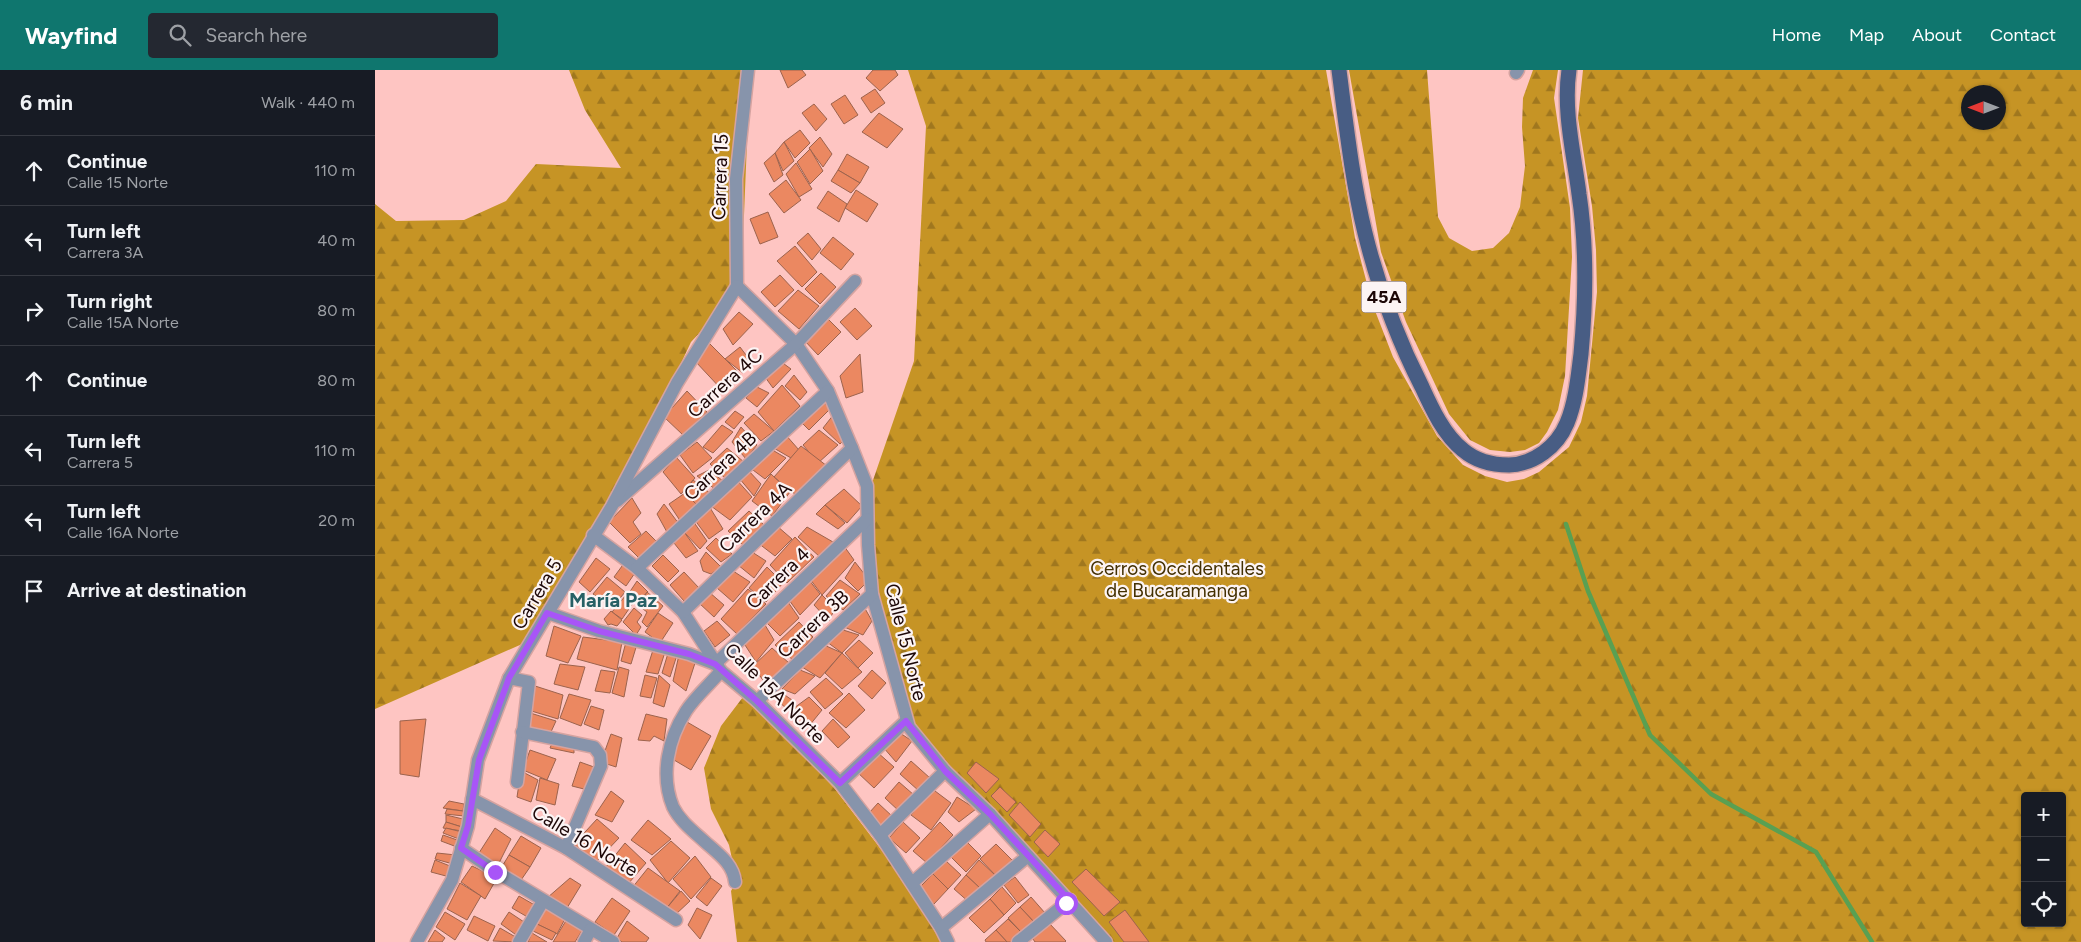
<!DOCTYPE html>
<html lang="en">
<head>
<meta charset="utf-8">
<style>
  body { margin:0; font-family:Figtree,sans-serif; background:#242831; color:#f1f3f6 }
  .controls { position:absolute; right:15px; bottom:15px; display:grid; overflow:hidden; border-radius:5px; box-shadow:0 1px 4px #0004 }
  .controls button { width:45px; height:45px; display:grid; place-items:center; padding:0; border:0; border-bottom:1px solid #363941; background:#171b24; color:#f1f3f6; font:25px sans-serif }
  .compass { position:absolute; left:1586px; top:15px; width:45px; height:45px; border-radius:50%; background:#171b24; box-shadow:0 1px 4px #0004; rotate:270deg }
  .stop { position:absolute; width:15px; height:15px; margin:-11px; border:4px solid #a855f7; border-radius:50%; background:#fff }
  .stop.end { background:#a855f7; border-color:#fff; box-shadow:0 1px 5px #0008 }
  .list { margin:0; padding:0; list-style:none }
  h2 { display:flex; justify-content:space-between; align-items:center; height:65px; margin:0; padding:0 20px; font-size:21px }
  h2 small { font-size:16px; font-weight:400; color:#9ea1a6 }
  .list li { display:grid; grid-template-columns:32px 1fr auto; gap:15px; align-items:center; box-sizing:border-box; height:70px; padding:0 20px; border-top:1px solid #363941 }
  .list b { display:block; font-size:19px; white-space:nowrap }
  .list p { margin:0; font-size:16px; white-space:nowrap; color:#9ea1a6 }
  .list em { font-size:16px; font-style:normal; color:#9ea1a6 }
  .icon { flex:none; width:28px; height:28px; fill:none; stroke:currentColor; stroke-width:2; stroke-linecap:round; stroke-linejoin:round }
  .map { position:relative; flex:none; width:1706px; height:872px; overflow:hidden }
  header { display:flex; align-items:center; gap:30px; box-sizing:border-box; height:70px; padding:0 25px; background:#0f766e; color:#fff }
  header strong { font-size:24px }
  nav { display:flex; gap:28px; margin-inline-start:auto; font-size:18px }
  .search { width:350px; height:45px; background:#242831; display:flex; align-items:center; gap:12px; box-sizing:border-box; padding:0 18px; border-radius:5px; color:#9ea1a6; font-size:19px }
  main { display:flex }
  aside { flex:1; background:#171b24 }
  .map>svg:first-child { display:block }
  .forest { fill:url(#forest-firs); fill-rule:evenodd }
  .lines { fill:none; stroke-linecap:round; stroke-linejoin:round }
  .stream { stroke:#59a052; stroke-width:4.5 }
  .building { fill:#eb8861; stroke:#9c634d }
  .minor-casing { stroke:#d5a3a0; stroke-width:15 }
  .primary-casing { stroke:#d5a3a0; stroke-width:18 }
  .minor { stroke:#8794ab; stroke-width:12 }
  .primary { stroke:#485d84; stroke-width:15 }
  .route { stroke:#a855f7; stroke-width:6 }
  .labels { text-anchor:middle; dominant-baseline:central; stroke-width:4.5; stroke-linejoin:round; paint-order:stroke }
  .shield { fill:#fcf4f4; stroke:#5f4d4d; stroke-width:1 }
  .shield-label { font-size:18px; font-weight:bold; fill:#1c0606 }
  .street-label { font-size:19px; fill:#1c0606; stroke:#fcf4f4 }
  .park-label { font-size:19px; fill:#443002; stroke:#fcf4f4 }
  .neighbourhood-label { font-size:20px; font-weight:bold; fill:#276065; stroke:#fcf4f4 }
</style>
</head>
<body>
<header>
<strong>Wayfind</strong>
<div class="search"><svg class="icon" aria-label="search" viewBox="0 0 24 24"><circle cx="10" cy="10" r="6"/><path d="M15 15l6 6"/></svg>Search here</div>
<nav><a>Home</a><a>Map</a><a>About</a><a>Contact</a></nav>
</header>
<main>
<aside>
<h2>6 min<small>Walk · 440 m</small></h2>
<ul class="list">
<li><svg class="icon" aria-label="ahead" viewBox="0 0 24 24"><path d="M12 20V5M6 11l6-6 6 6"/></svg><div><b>Continue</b><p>Calle 15 Norte</p></div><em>110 m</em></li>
<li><svg class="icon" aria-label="left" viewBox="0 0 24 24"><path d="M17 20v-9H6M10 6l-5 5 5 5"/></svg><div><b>Turn left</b><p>Carrera 3A</p></div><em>40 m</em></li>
<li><svg class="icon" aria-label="right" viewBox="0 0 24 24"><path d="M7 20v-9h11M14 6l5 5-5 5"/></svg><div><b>Turn right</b><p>Calle 15A Norte</p></div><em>80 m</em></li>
<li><svg class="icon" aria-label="ahead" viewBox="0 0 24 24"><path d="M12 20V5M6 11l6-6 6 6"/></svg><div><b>Continue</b></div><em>80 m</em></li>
<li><svg class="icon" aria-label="left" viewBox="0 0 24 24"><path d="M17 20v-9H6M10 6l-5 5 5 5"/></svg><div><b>Turn left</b><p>Carrera 5</p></div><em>110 m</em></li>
<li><svg class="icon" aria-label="left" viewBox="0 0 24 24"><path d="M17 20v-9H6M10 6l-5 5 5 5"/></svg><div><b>Turn left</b><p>Calle 16A Norte</p></div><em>20 m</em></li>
<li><svg class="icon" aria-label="arrive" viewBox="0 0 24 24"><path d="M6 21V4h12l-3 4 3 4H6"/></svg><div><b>Arrive at destination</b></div></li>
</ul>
</aside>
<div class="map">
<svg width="1706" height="872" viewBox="0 0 1706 872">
  <defs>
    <pattern id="forest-firs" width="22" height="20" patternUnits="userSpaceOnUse" patternTransform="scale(1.25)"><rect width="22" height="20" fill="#c69425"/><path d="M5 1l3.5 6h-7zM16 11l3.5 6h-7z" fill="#a0771e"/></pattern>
  </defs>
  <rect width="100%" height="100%" fill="#fec5c2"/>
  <!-- forest -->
  <g class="forest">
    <polygon points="194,0 375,0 366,218 316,272 277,355 163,567 0,639 0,134 21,151 89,150 131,131 161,94 246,98 210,40"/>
    <path d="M533 0H951L980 168 997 233 1018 287 1062 366 1088 395 1110 406 1132 412 1149 409 1164 402 1194 377 1206 352 1212 326 1222 222 1221 180 1217 136 1203 48 1208 0H1706V872H735L573 700 536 655 502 525 496 416 539 291 551 56ZM1594 22H1624V52H1594ZM1650 726H1687V853H1650Z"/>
    <polygon points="974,0 1052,0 1063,147 1074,168 1097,181 1118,178 1134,163 1145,137 1150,96 1147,57 1148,28 1158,0 1183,0 1179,28 1195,138 1197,187 1190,306 1183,340 1172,362 1164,373 1150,380 1135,382 1115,380 1095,370 1074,344 1031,252 1006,182"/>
    <polygon points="368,627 380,634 460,719 534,816 569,872 362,872 356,821 361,812 359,798 354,775 336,739 329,698 346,656"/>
  </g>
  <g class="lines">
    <!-- stream -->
    <polyline class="stream" points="1191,454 1213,521 1275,665 1336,724 1441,782 1497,872"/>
  </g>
  <!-- building -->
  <g class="building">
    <polygon points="405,0 427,0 431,5 413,18"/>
    <polygon points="498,0 520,0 523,5 505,21 491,8"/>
    <polygon points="500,19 510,33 496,43 486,28"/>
    <polygon points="470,25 483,45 469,54 456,34"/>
    <polygon points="439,34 452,49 441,61 427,43"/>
    <polygon points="504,43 528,59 512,78 487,62"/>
    <polygon points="425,60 435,73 420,88 409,72"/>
    <polygon points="445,67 457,84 448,97 434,78"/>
    <polygon points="409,72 419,91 408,101 400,83"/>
    <polygon points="435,79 448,101 435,114 422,92"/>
    <polygon points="400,83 408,105 399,112 389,93"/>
    <polygon points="472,84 494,97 485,113 463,100"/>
    <polygon points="421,93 437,119 424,127 411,104"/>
    <polygon points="463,100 485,113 476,123 456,111"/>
    <polygon points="411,110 426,130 409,143 394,124"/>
    <polygon points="481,120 503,134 492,152 470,138"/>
    <polygon points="453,121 472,134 464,152 442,138"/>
    <polygon points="393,142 403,167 385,174 375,149"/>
    <polygon points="433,163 446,179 437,190 422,173"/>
    <polygon points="458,167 479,184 466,200 445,183"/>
    <polygon points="420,176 442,202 427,217 402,191"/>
    <polygon points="446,203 461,217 445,234 430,219"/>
    <polygon points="405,205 419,220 400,237 386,222"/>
    <polygon points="423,220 444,236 424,259 403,241"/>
    <polygon points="480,238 497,256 482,270 465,252"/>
    <polygon points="364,242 378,254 358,275 348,259"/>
    <polygon points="452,248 466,262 443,285 429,270"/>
    <polygon points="333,272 366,305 348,321 320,291"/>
    <polygon points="365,277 377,293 368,303 350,289"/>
    <polygon points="485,284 488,322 471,328 465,306"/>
    <polygon points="405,291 416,299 398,318 390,307"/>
    <polygon points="419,305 432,322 425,330 410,316"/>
    <polygon points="407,315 425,336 399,361 383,342"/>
    <polygon points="382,317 394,323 382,337 371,328"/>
    <polygon points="312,321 332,342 308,365 289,347"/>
    <polygon points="447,330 455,339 434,360 425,351"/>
    <polygon points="360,341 369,347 359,359 350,352"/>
    <polygon points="379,344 399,361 386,371 369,353"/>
    <polygon points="459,344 470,369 465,374 448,358"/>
    <polygon points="347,355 358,362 338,383 328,377"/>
    <polygon points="366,357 382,375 371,389 357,372"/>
    <polygon points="444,360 463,375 443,393 428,375"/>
    <polygon points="410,364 424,380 416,388 397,377"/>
    <polygon points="322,372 337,388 318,403 305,385"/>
    <polygon points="426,376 452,396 421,425 399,407"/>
    <polygon points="352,378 369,392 351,409 335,394"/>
    <polygon points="394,378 411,388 390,409 374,397"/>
    <polygon points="301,387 320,408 306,424 288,402"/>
    <polygon points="372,399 386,414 379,426 364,408"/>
    <polygon points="334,400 348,411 340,419 322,406"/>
    <polygon points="396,404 415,422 397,446 377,431"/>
    <polygon points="360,408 377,427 355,450 336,436"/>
    <polygon points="318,410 336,424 324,438 310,423"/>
    <polygon points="469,419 487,436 472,453 450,435"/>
    <polygon points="310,423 323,436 306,452 294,434"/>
    <polygon points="257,428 266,443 258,452 266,464 255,473 234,452"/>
    <polygon points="289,434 304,454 293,464 282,444"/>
    <polygon points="450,435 470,453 463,459 441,444"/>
    <polygon points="334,436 348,459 334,469 319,449"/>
    <polygon points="374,441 389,455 369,476 353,461"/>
    <polygon points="318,451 332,471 325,479 309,462"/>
    <polygon points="402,456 417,469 400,486 383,473"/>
    <polygon points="432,457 458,472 445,487 423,467"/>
    <polygon points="271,461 284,474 266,490 253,477"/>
    <polygon points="309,462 323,481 311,488 299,473"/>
    <polygon points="420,467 439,487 412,513 395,495"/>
    <polygon points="341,468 357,484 346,492 331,478"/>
    <polygon points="469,476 479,490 447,525 435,509"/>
    <polygon points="331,482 346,497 336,504 328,501 325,491"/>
    <polygon points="377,482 391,491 379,508 363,495"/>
    <polygon points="288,485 304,501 293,512 277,496"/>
    <polygon points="221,488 235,499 215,522 204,512"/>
    <polygon points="250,492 262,500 251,516 239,507"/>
    <polygon points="480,492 494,510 483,521 470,508"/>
    <polygon points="392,497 408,513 391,532 374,518"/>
    <polygon points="355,499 375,512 358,532 342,518"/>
    <polygon points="309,502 324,518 309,531 295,515"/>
    <polygon points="232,507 250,522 237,538 218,524"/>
    <polygon points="434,510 445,524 425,545 414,530"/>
    <polygon points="465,510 485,524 468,540 451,526"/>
    <polygon points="262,511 273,522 261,532 254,523"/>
    <polygon points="373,519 391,534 362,564 346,549"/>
    <polygon points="272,522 288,536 272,557 267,552 272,542 264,536"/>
    <polygon points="334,522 349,535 339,547 324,533"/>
    <polygon points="251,525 258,533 247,549 237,542"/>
    <polygon points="447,525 460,538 454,551 439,535"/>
    <polygon points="413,532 424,548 405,566 392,553"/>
    <polygon points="488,535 497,551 488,565 467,556"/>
    <polygon points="259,538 267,545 262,552 266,557 261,565 248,552"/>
    <polygon points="236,541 247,550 242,556 236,554 233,555 229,549"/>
    <polygon points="283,543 298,553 285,573 270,562"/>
    <polygon points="342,551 355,565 340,577 329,561"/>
    <polygon points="424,552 438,567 418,590 400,575"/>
    <polygon points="390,555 399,570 381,592 370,575"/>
    <polygon points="179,556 206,566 193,593 171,586"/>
    <polygon points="465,559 484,565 467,583 452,572"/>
    <polygon points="208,567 247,572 242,600 202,589"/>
    <polygon points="484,570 498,583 483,598 470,583"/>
    <polygon points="251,572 262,574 256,594 246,591"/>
    <polygon points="449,575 467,583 445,608 427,597"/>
    <polygon points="397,578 414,593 392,616 378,596"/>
    <polygon points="278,580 290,582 283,604 271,602"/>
    <polygon points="294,580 302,585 295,607 287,603"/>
    <polygon points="467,583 487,602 467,619 450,603"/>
    <polygon points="304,585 320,593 311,621 298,611"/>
    <polygon points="185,594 210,597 203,620 179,614"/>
    <polygon points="244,597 254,600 249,627 237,623"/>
    <polygon points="226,600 240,602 235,623 220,621"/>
    <polygon points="425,600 440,606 420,624 407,619"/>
    <polygon points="497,600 511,613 497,629 483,616"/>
    <polygon points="270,605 282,608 276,628 265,626"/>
    <polygon points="284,605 295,615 289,637 278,633"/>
    <polygon points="451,608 468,624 450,639 435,622"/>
    <polygon points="157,615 188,625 183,649 153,640"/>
    <polygon points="404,621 417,630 411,638 398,627"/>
    <polygon points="474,623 490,640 471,658 454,643"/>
    <polygon points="194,624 216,630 206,656 185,648"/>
    <polygon points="434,627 447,640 434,656 419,638"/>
    <polygon points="216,636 229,640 224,660 209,654"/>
    <polygon points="152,642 181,651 175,664 151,658"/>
    <polygon points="271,644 292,649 289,671 279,666 275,671 263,670"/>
    <polygon points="51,649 44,707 25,704 25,651"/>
    <polygon points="458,649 475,667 463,678 447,661"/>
    <polygon points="312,652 336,666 316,700 294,687"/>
    <polygon points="525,663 537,671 521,692 508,677"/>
    <polygon points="236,664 247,668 241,697 226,692"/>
    <polygon points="178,671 199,676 199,683 175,678"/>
    <polygon points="155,680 181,689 172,710 148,700"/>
    <polygon points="502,682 519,697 499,718 481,701"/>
    <polygon points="536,691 555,708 544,721 525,704"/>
    <polygon points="205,692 219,697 213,720 197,716"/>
    <polygon points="601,692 624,709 611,723 592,703"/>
    <polygon points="146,701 163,710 156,732 142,727"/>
    <polygon points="165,708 184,714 180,735 161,730"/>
    <polygon points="524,712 539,725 525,742 510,728"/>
    <polygon points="625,717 641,732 632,742 616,726"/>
    <polygon points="556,718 576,733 556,760 536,745"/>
    <polygon points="236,721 249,731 237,752 220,745"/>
    <polygon points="582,727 601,739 584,752 573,742"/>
    <polygon points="74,731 89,734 88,741 68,738"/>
    <polygon points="645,732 666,754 655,767 634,745"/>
    <polygon points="503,733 518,747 508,757 494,743"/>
    <polygon points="72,739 88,741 89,746 70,744"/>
    <polygon points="71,745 88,749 87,757 71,752"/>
    <polygon points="222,749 244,768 220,793 199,774"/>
    <polygon points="273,750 296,769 277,785 256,770"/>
    <polygon points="71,752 87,757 87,761 68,758"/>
    <polygon points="528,752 545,768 531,783 514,768"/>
    <polygon points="565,752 578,765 552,793 538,781"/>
    <polygon points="71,758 87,762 84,769 68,763"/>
    <polygon points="120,758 136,769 122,797 102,786"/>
    <polygon points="670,760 685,774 673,787 659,772"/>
    <polygon points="68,765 85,771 82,777 66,771"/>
    <polygon points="146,766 166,778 155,797 134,785"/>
    <polygon points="296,771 315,788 293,813 275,790"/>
    <polygon points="591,771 606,786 591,802 576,787"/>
    <polygon points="250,773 271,793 253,814 230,798"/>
    <polygon points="621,774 638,791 622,807 605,789"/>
    <polygon points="62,783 81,785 78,794 60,789"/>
    <polygon points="134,785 155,797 144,813 125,800"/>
    <polygon points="320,786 336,807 316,829 298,809"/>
    <polygon points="60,790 75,796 71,806 56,802"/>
    <polygon points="570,790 586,805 573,819 558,804"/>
    <polygon points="604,790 620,805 607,820 591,805"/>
    <polygon points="97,796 122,808 110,829 86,812"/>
    <polygon points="273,798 305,821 291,839 257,818"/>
    <polygon points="711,799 745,832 729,846 697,812"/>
    <polygon points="558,804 573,819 559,834 543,819"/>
    <polygon points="591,805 607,820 595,833 579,819"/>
    <polygon points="640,807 654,825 643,833 629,815"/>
    <polygon points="195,808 206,815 192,838 172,828"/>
    <polygon points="336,808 347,816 332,836 321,827"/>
    <polygon points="85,813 106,826 92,850 72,839"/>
    <polygon points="627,817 641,833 629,845 615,829"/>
    <polygon points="306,821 315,831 300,845 291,839"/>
    <polygon points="144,826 163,837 156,849 137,838"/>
    <polygon points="656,827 670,843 659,852 645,837"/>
    <polygon points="237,828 255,841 239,865 220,852"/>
    <polygon points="615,829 629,845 609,863 594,848"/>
    <polygon points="169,836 191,847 182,864 160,853"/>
    <polygon points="645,837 659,852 647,863 633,848"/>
    <polygon points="322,838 337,845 325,869 313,855"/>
    <polygon points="750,840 774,872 749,872 734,852"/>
    <polygon points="70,842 90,854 80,870 61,857"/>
    <polygon points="134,842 152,854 144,867 126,854"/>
    <polygon points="99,846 120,856 113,871 92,860"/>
    <polygon points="192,849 208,859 200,872 178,872"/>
    <polygon points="633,849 647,863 637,872 632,872 621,860"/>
    <polygon points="252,851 274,868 271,872 247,872 242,868"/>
    <polygon points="674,853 691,871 690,872 660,872 658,869"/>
    <polygon points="162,854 181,863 177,870 158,861"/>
    <polygon points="125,858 144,869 142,872 118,871"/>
    <polygon points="60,860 70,868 67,872 53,872"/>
    <polygon points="621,860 632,872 611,872 610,870"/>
    <polygon points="157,863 172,872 153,872"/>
  </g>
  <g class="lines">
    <!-- minor casing -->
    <g class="minor-casing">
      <g id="minor">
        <polyline points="1141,3 1143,0"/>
        <polyline points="362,216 421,274 453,321 477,378 492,416 493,475 497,524 534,657 570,701 615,744 731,872"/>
        <polyline points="362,216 361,109 373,0"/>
        <polyline points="242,431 421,274 480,211"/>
        <polyline points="218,465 262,498 308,542 346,601 382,631 465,713 505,765 566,858 573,872"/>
        <polyline points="262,498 453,321"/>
        <polyline points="308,542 477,378"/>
        <polyline points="173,543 224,561 314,584 340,594"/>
        <polyline points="340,594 492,449"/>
        <path d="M346 601C335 614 320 627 311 641 293 669 285 705 298 737 305 751 318 761 329 771 342 783 358 793 360 812"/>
        <polyline points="134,608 154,612 142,712"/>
        <polyline points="382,631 497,524"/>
        <polyline points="147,662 219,677 225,685 226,696 191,778"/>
        <polyline points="465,713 531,651"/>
        <polyline points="97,729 191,778 301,850"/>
        <polyline points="505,765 570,701"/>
        <polyline points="86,778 120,801 238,872"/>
        <polyline points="537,813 615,744"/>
        <polyline points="566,858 653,786"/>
        <polyline points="42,872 77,810 93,756 103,690 134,608 237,436 302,313 362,216"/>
        <polyline points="144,872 168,831"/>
        <polyline points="209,872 216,859"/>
        <polyline points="643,872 695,830"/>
      </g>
    </g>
    <!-- primary casing -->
    <g class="primary-casing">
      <path id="primary" d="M964 0C971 54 977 110 990 163 1003 216 1022 268 1047 317 1057 339 1069 365 1088 380 1101 391 1117 395 1134 395 1159 394 1182 377 1192 353 1201 331 1203 307 1206 284 1211 230 1212 177 1204 124 1199 84 1188 41 1194 0"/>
    </g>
    <!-- minor -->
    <use href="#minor" class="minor"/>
    <!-- primary -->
    <use href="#primary" class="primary"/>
  </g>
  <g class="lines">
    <!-- route -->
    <polyline class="route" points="120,802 86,778 93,756 104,690 134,608 172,543 224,561 314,584 340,594 382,631 465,713 531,651 570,701 615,744 694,830 691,833"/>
  </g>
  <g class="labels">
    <!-- shield labels -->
    <rect class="shield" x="986.5" y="211.5" width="45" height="31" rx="4"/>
    <g class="shield-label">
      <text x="1009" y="227">45A</text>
    </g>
    <!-- street labels -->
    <g class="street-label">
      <text transform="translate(345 107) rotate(-88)">Carrera 15</text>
      <text transform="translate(350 313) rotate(-42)">Carrera 4C</text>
      <text transform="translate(345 396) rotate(-43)">Carrera 4B</text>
      <text transform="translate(380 447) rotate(-44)">Carrera 4A</text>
      <text transform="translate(403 508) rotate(-44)">Carrera 4</text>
      <text transform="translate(162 524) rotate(-59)">Carrera 5</text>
      <text transform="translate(438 554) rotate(-43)">Carrera 3B</text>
      <text transform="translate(531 572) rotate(76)">Calle 15 Norte</text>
      <text transform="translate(400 623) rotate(45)">Calle 15A Norte</text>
      <text transform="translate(210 771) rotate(31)">Calle 16 Norte</text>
    </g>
    <!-- park labels -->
    <g class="park-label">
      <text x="802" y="498">Cerros Occidentales<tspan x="802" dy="22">de Bucaramanga</tspan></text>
    </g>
    <!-- neighbourhood labels -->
    <g class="neighbourhood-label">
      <text x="238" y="530">María Paz</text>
    </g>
  </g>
</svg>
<div class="controls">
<button>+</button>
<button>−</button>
<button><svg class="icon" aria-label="locate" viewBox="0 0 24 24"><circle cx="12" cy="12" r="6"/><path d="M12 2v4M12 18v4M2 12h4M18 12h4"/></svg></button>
</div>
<svg class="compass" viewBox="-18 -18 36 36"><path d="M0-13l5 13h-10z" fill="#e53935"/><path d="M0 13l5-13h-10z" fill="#9ea1a6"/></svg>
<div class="stop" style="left:691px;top:833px"></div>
<div class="stop end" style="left:120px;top:802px"></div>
</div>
</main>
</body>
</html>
